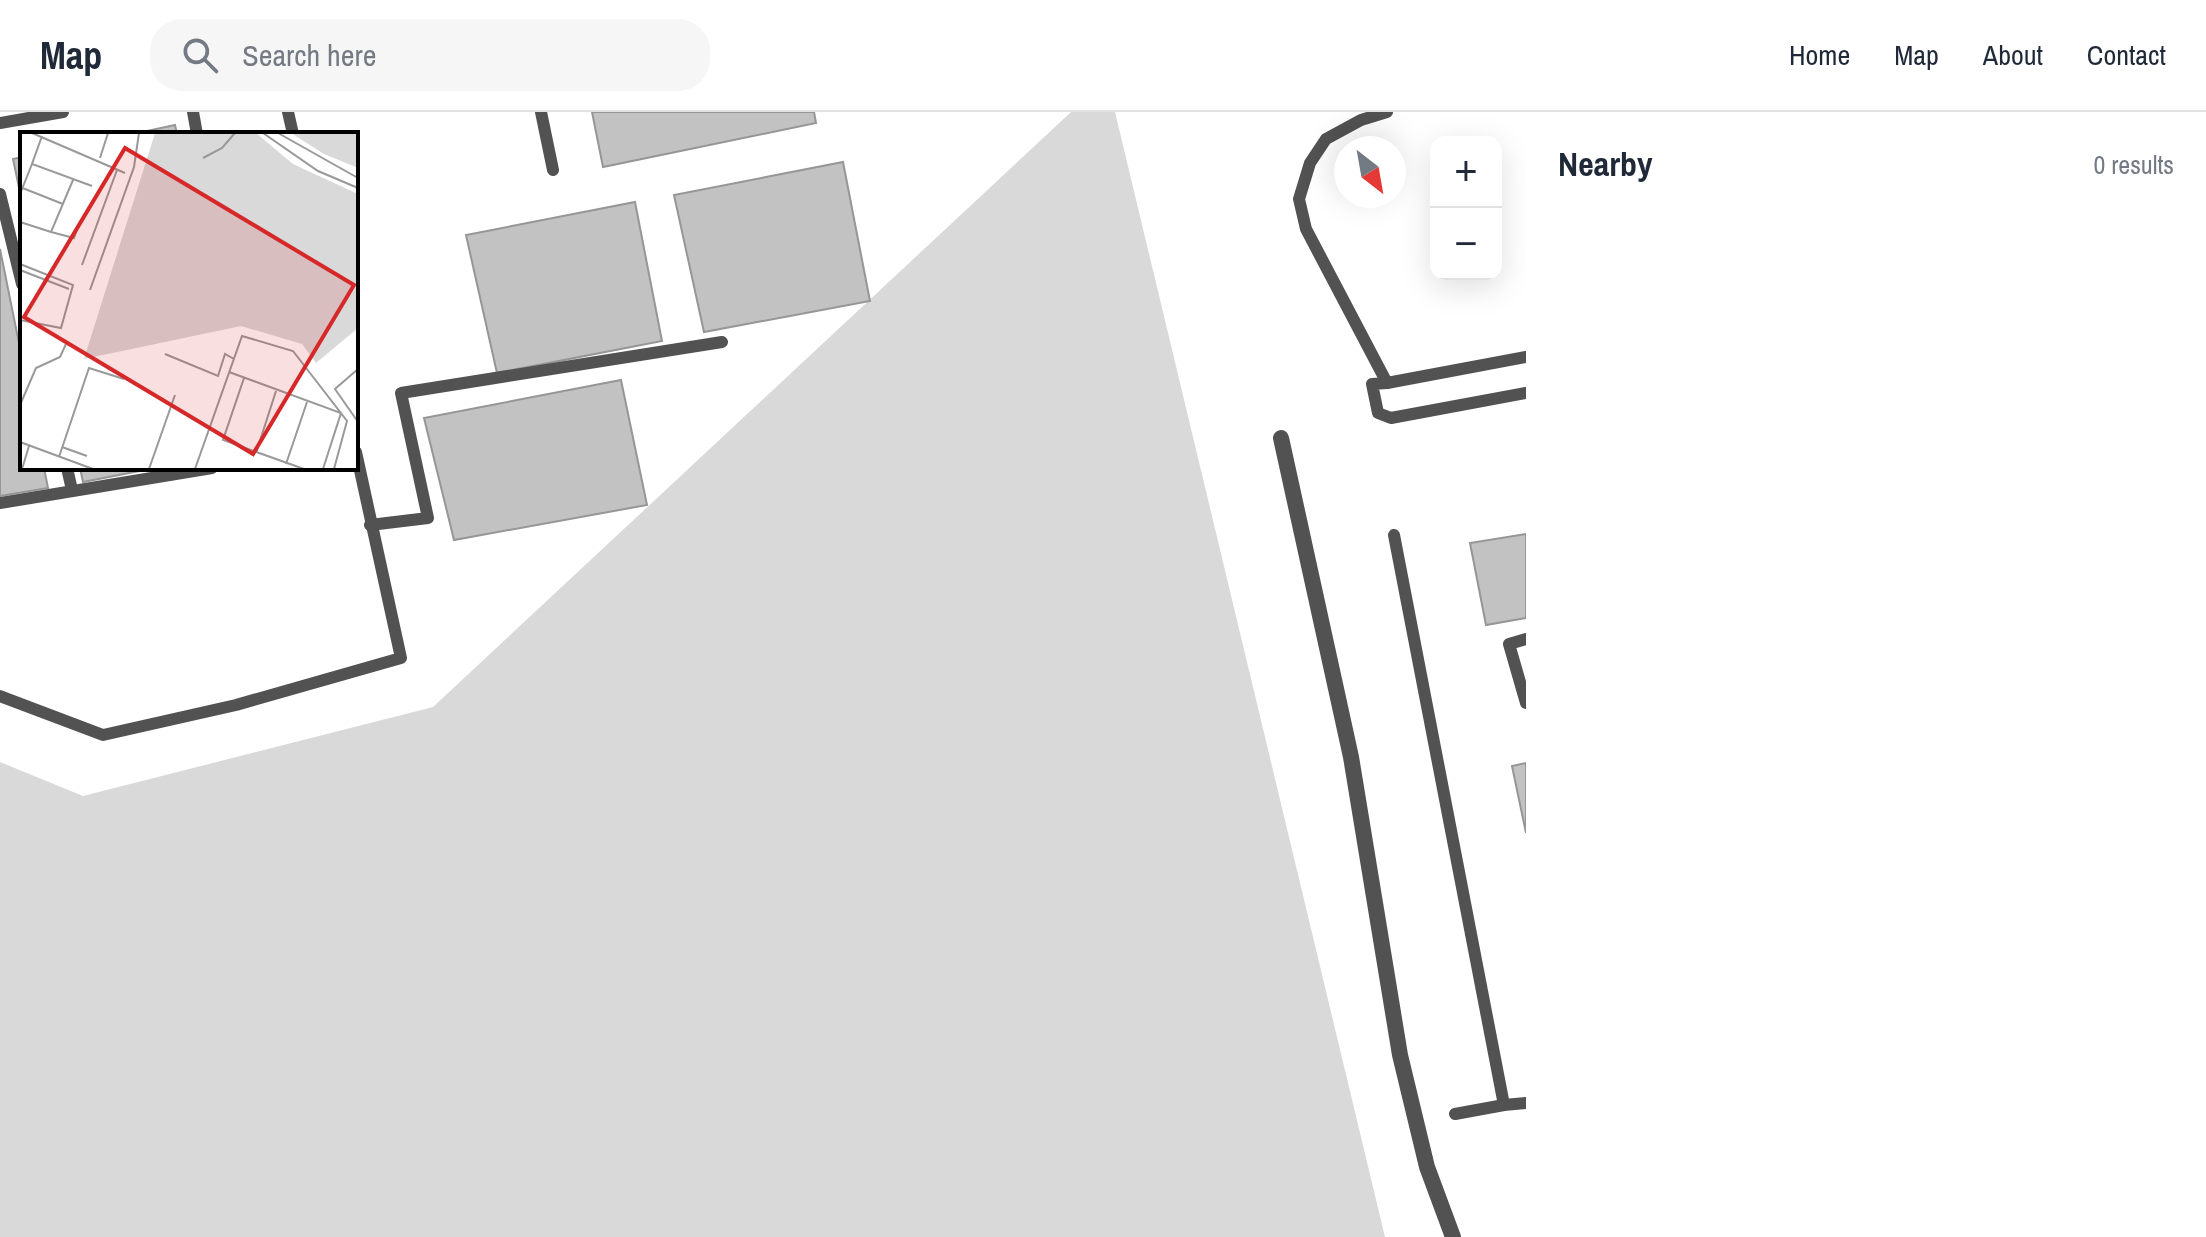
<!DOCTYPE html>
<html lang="en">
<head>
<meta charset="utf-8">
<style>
  body { margin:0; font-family:"Archivo Narrow",sans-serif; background:#f6f6f7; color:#1f2937 }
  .controls { position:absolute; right:24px; top:24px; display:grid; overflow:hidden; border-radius:16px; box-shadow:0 8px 32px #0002 }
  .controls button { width:72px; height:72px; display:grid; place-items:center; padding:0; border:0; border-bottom:2px solid #e0e1e3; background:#fff; color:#1f2937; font:40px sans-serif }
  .compass { position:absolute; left:1334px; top:24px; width:72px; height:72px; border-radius:50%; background:#fff; box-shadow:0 8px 32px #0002; rotate:149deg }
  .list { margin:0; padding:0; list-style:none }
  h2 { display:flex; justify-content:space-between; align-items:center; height:104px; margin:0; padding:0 32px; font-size:34px }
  h2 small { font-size:26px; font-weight:400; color:#747a83 }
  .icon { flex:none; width:44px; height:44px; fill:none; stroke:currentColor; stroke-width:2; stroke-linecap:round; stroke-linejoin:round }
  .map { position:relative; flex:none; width:1526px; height:1125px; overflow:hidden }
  header { display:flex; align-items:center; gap:48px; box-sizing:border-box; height:112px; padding:0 40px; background:#fff; border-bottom:2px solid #e0e1e3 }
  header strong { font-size:38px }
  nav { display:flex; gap:44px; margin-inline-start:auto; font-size:28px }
  .search { width:560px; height:72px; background:#f6f6f7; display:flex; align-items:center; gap:20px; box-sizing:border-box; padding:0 28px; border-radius:32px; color:#747a83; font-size:30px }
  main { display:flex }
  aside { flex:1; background:#fff }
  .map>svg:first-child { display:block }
  .green { fill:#d9d9d9 }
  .building { fill:#c2c2c2; stroke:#969696; stroke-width:2 }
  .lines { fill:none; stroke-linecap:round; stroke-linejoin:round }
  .lane { stroke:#525252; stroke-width:12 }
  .street { stroke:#525252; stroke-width:16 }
  .inset-road { fill:none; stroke:#999; stroke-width:2 }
  .view { fill:#d62828; fill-opacity:0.15; stroke:#d62828; stroke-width:4 }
  .inset-edge { fill:none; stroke:#000; stroke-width:4 }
</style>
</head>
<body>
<header>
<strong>Map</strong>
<div class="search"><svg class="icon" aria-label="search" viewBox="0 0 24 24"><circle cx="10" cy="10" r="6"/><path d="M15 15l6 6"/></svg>Search here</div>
<nav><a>Home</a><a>Map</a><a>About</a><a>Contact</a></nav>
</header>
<main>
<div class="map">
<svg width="1526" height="1125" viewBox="0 0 1526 1125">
  <rect width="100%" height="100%" fill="#fff"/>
  <!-- green -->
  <polygon class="green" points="1071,0 1115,0 1385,1125 0,1125 0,650 83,684 433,595"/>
  <!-- building -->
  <g class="building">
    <polygon points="592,0 814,0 816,11 603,55"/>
    <polygon points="175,13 177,22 133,22"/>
    <polygon points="22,45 22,90 13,47"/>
    <polygon points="843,50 870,189 704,220 674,83"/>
    <polygon points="635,90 662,229 497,261 466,123"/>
    <polygon points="0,137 22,246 22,356 44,356 48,376 0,384"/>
    <polygon points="621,268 647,393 454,428 424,306"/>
    <polygon points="80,356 155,356 83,370"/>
    <polygon points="1526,422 1526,506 1486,513 1470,431"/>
    <polygon points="1526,651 1526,721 1512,654"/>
  </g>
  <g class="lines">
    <!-- lane -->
    <g class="lane">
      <polyline points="193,0 197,22"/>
      <polyline points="288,0 293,22"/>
      <polyline points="541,0 553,58"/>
      <polyline points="1387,0 1361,8 1326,27 1310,51 1299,87 1306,117 1387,271 1372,272 1378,301 1391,306 1526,281"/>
      <polyline points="0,11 63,0"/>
      <polyline points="0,82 22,172"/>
      <polyline points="1387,271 1526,245"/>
      <polyline points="67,356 72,378"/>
      <polyline points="0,391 212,356"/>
      <polyline points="370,413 428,406 401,281 722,230"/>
      <polyline points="1394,423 1504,993"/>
      <polyline points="1526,527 1509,532 1526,591"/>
      <polyline points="0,584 103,623 236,593 401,546 356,340"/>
      <polyline points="1455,1002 1504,993 1526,991"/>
    </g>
    <!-- street -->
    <polyline class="street" points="1281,326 1351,645 1400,943 1427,1055 1453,1125"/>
  </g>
  <!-- overview -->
  <g transform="translate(20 20)">
    <rect width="338" height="338" fill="#fff"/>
    <path d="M135 1H236L273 32 338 62V196L296 231 282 212 221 194 64 227ZM271 1H338V36L304 22Z" fill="#d9d9d9"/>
    <path class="inset-road" d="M12 1 105 41M243 1 298 39 338 56M258 1 338 46M22 4 12 32 72 54M80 26 88 1M183 26 202 16 215 1M0 55 43 72M0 62 12 32M0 90 31 100 53 48M31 100 54 106 58 94M0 132 53 153 41 196 0 188M62 133 97 38M0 138 49 157M70 158 114 35 119 1M145 222 198 244 205 222 214 227M338 237 315 257 338 290M209 240 321 281 303 337M224 246 203 308 284 337M0 273 16 236 40 225 46 212M0 310 73 337M42 315 67 324M236 321 256 259M39 325 69 236 104 247M266 332 287 270M2 337 9 314M129 337 155 263M175 337 222 204 273 219 327 289 314 337"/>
    <path class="view" d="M105 16 334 153 233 322 4 185Z"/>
    <rect width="338" height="338" class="inset-edge"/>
  </g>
</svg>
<div class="controls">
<button>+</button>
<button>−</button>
</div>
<svg class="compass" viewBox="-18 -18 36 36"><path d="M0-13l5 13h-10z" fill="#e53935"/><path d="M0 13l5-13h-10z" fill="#747a83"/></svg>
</div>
<aside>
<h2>Nearby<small>0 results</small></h2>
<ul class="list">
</ul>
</aside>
</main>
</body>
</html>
